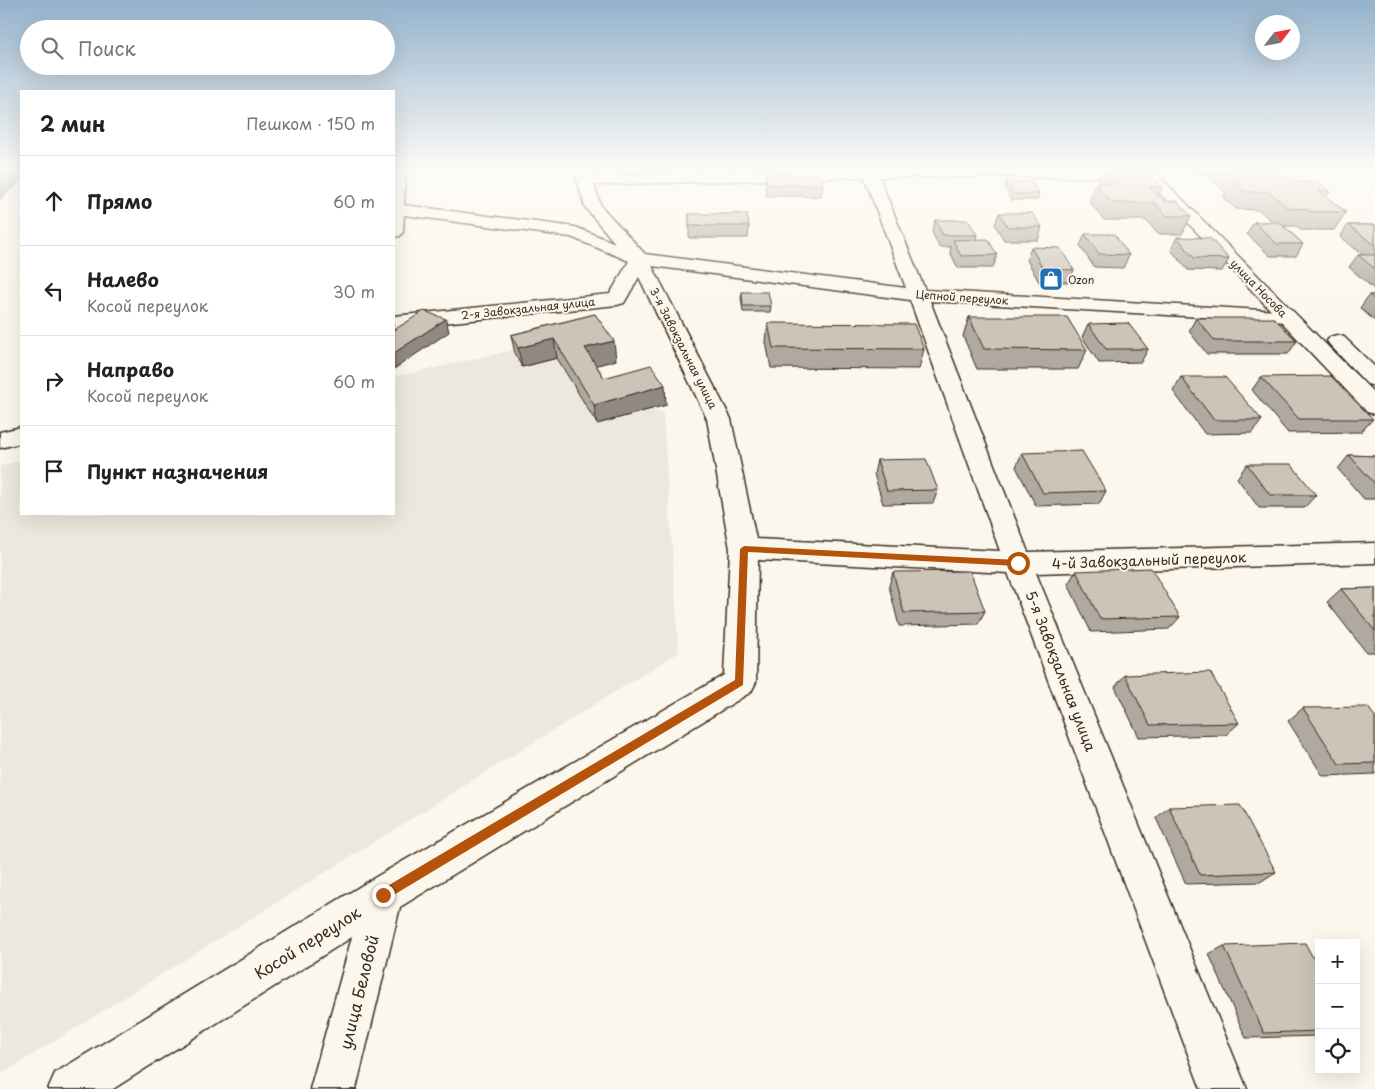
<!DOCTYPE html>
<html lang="ru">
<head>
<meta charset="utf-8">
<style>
  body { margin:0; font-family:"Playpen Sans",sans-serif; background:#f2f2f2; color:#222 }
  .controls { position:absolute; right:15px; bottom:15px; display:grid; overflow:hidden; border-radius:0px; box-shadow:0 5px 20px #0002 }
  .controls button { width:45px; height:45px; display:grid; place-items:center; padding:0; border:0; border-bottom:1px solid #e0e0e0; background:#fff; color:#222; font:25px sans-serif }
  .compass { position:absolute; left:1255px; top:15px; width:45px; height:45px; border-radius:50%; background:#fff; box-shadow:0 5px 20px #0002; rotate:58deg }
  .stop { position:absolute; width:15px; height:15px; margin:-11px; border:4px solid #b45309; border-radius:50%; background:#fff }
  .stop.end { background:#b45309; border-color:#fff; box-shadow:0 1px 5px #0008 }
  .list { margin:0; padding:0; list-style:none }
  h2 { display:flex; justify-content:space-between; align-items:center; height:65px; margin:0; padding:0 20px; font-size:21px }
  h2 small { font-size:16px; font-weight:400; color:#767676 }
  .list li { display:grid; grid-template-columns:32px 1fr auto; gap:15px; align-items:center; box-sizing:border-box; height:90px; padding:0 20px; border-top:1px solid #e0e0e0 }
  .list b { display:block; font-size:19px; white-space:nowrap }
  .list p { margin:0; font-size:16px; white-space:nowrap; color:#767676 }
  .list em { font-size:16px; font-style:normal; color:#767676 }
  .icon { flex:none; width:28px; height:28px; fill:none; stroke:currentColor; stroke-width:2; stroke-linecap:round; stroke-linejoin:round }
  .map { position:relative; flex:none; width:1375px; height:1089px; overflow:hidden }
  .search { position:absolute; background:#fff; box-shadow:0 5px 20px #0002; left:20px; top:20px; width:375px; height:55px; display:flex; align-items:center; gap:12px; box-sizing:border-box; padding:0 18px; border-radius:28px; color:#767676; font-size:19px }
  .panel { position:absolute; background:#fff; box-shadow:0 5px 20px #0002; left:20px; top:90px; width:375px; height:425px; border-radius:0px }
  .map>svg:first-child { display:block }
  .built { fill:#ede8dd }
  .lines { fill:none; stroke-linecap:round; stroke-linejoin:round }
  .minor-casing { stroke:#3b2a1e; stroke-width:3 }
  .secondary-casing { stroke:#3b2a1e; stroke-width:3 }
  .minor { fill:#fbf7ec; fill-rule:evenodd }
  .secondary { fill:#fbf7ec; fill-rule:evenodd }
  .wall { fill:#afa99f; stroke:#3b2a1e }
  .shaded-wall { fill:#8f8982; stroke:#3b2a1e }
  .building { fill:#ccc4b9; stroke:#3b2a1e }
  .route { fill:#b45309 }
  .labels { text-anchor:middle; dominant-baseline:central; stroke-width:4; stroke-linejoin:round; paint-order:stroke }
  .far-poi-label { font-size:11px; fill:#3b2a1e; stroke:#fbf7ec; text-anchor:start }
  .far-street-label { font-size:11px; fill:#3b2a1e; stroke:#fbf7ec }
  .street-label { font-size:14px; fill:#3b2a1e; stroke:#fbf7ec }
  .near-street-label { font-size:16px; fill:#3b2a1e; stroke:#fbf7ec }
</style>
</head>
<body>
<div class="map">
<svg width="1375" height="1089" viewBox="0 0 1375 1089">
  <rect width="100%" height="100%" fill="#fbf7ec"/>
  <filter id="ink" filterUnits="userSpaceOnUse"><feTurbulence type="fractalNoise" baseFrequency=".02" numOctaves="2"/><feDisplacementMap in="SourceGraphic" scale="10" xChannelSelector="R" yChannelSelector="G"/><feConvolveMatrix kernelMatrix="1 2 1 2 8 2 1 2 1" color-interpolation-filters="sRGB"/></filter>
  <g filter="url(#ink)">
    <!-- built -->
    <polygon class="built" points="581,335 615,393 663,414 679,652 0,1075 0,466 21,461 21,514 394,514 394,377"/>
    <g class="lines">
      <!-- minor casing -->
      <g class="minor-casing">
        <g id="minor">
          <path d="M394 168H406L404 205 575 227 615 243 585 207 573 168H587L590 176 861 168H1139L1146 172 1143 175 1138 177H879L925 290 1293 312 1296 316 1293 320 1286 322 930 301 1028 552 1375 543V563L1036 573 1247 1089H1201L1008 573 758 560 756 682 751 692 400 907 356 1089H310L352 937 113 1089H48L55 1073 369 881 724 675 730 549 707 419 639 277 624 303 617 305 394 328V316L610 294 629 261 571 237 404 215 403 232 400 236 394 237ZM864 177 906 288 645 254 601 206 594 185ZM652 266 910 300 1000 551 756 539 731 419Z"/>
          <polygon points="21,427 21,443 0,448 0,432"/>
        </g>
      </g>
      <!-- secondary casing -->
      <g class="secondary-casing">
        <g id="secondary">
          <polygon points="1136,168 1151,168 1375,394 1375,414 1367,412"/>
          <polygon points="1337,335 1344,337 1375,367 1375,386 1367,384 1330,345 1327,341 1330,337"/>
        </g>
      </g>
      <!-- minor -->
      <use href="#minor" class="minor"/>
      <!-- secondary -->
      <use href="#secondary" class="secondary"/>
    </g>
    <!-- wall -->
    <g class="wall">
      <polygon points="1103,168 1162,187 1158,196 1163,201 1191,216 1182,234 1158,234 1146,220 1104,220 1089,201"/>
      <polygon points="1190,168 1275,168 1294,182 1330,191 1326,197 1346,212 1334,230 1300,230 1296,226 1284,226 1303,244 1296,256 1270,256 1247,234 1254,222 1273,222 1259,210 1236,209 1223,198 1226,193 1205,174 1198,175"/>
      <polygon points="766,174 823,185 821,196 767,196 765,186"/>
      <polygon points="1006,182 1039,194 1037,200 1011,200 1005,188"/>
      <polygon points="999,213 1042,227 1038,240 1004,240 995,225"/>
      <polygon points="689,214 749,226 748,238 689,238"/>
      <polygon points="935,220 977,235 976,239 997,255 993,268 958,268 950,252 951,247 939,247 932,232"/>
      <polygon points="1348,225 1375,225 1375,290 1349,267 1358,255 1363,255 1340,237"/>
      <polygon points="1085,234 1129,255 1123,268 1094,267 1080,246"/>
      <polygon points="1177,237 1229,259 1222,271 1188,270 1171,250"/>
      <polygon points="1031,247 1074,270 1069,282 1039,282 1027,260"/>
      <polygon points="742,292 771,306 770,312 743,312 741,298"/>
      <polygon points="1369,295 1375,295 1375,321 1360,308"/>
      <polygon points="595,314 616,360 596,365 604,378 666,405 597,424 557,358 522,367 515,354 511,335"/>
      <polygon points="969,317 1087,350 1078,369 977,369 963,336"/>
      <polygon points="1196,318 1297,341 1288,354 1207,354 1189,331"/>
      <polygon points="768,323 924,349 919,369 771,368 766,342"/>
      <polygon points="1088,324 1148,349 1141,362 1099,363 1082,337"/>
      <polygon points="1181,377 1262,420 1252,433 1205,434 1173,391"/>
      <polygon points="1261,377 1373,419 1361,432 1288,433 1252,390"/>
      <polygon points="1022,453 1106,491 1099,504 1036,506 1016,467"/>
      <polygon points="1349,455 1375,456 1375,499 1364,499 1338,469"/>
      <polygon points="877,460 938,490 933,503 883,504 874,474"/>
      <polygon points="1247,464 1316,495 1304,508 1259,508 1237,478"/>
      <polygon points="1076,571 1180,617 1169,629 1091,632 1068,584"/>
      <polygon points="893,572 985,611 978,624 899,626 889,586"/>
      <polygon points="1375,588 1375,652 1366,652 1327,602 1341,589"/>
      <polygon points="1125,675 1239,723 1226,735 1139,737 1115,687"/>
      <polygon points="1303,708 1375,717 1375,774 1323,776 1288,721"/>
      <polygon points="1169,807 1276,872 1260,882 1186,884 1156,818"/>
      <polygon points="1224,946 1319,969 1319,1036 1246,1038 1209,954"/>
    </g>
    <!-- shaded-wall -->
    <g class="shaded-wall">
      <polygon points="5,168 21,168 21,180 0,199 0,172"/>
      <polygon points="446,319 449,332 394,369 394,353"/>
      <polygon points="554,339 557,358 522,367 518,348"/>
      <polygon points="614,341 616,360 587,368 585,348"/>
      <polygon points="665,385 666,405 597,424 594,405"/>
    </g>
    <!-- building -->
    <g class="building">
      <polygon points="0,168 5,168 0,172"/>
      <polygon points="1104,168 1143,168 1162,187 1149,187 1163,201 1177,201 1191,216 1167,216 1155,203 1112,203 1096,184 1118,184"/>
      <polygon points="1225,168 1275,168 1294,182 1319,183 1330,191 1318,191 1346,212 1311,212 1307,209 1288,208 1269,192 1245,192 1232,181 1240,181"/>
      <polygon points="766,174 820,174 823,185 768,185"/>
      <polygon points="1006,182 1032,182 1039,194 1013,194"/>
      <polygon points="999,213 1032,213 1042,227 1008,227"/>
      <polygon points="689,214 747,214 749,226 689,226"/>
      <polygon points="935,220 968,220 977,235 943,235"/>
      <polygon points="1254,222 1279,222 1303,244 1277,244"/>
      <polygon points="1348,225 1375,225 1375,245"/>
      <polygon points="1085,234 1114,234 1129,255 1099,254"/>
      <polygon points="1177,237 1210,238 1229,259 1194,258"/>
      <polygon points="988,239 997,255 961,256 953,240"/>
      <polygon points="1031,247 1060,248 1074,270 1043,269"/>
      <polygon points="1358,255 1375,255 1375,269"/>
      <polygon points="742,292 768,292 771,306 743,306"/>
      <polygon points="1369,295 1375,295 1375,300"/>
      <polygon points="424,311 446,319 394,353 394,330"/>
      <polygon points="595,314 614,341 585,348 604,378 651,365 665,385 594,405 554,339 518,348 511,335"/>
      <polygon points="969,317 1067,317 1087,350 984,349"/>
      <polygon points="1196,318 1274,318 1297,341 1215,341"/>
      <polygon points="768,323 914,324 924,349 773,348"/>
      <polygon points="1128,323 1148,349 1106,349 1088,324"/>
      <polygon points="1331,376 1373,419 1299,419 1261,377"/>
      <polygon points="1181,377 1225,377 1262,420 1214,420"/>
      <polygon points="1082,451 1106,491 1043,493 1022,453"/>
      <polygon points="1349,455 1375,456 1375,484"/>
      <polygon points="926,459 938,490 887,491 877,460"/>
      <polygon points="1247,464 1291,464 1316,495 1270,495"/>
      <polygon points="1151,568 1180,617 1100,619 1076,571"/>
      <polygon points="970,571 985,611 904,613 893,572"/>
      <polygon points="1375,588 1375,631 1341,589"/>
      <polygon points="1210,672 1239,723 1150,725 1125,675"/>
      <polygon points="1368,707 1375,717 1375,763 1339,764 1303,708"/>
      <polygon points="1240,805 1276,872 1200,875 1169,807"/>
      <polygon points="1305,943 1319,969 1319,1031 1264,1033 1224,946"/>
    </g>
  </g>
  <!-- sky -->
  <linearGradient id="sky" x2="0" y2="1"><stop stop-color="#94b2cc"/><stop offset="0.53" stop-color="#fdfbf6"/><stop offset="1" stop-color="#fdfbf6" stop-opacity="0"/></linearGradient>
  <rect width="1375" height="320" fill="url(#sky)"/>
  <!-- route -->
  <polygon class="route" points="744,546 1018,560 1022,563 1018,566 748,552 743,685 387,899 383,901 379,899 377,895 379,891 735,680 740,549"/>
  <!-- icons -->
  <defs>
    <g id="shop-square" transform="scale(1.25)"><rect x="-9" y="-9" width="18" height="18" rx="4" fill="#1f6fb2" stroke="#fbf7ec"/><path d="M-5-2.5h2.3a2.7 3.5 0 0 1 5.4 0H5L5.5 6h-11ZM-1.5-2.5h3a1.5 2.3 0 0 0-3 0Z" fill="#fff"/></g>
  </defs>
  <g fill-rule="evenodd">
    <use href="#shop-square" x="1051" y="279"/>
  </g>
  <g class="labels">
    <!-- far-poi labels -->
    <g class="far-poi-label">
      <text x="1068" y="279">Ozon</text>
    </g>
    <!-- far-street labels -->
    <g class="far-street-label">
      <text transform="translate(1259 288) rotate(46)">улица Носова</text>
      <text transform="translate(962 297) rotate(4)">Цепной переулок</text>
      <text transform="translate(528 308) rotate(-6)">2-я Завокзальная улица</text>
      <text transform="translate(684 348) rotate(63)">3-я Завокзальная улица</text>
    </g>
    <!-- street labels -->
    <g class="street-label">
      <text transform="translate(1149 560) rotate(-2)">4-й Завокзальный переулок</text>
      <text transform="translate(1061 671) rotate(69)">5-я Завокзальная улица</text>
    </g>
    <!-- near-street labels -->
    <g class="near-street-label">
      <text transform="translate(307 942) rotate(-32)">Косой переулок</text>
      <text transform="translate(358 992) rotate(-76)">улица Беловой</text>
    </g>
  </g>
</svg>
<div class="controls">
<button>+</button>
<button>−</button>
<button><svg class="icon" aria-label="locate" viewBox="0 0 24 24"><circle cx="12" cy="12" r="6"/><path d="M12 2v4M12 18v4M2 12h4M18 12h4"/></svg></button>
</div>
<svg class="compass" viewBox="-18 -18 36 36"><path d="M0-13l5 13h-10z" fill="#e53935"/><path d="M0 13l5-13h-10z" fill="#767676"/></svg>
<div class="stop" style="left:1018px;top:563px"></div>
<div class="stop end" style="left:383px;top:895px"></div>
<div class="search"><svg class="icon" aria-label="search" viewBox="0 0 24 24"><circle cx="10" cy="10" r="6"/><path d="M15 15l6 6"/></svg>Поиск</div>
<section class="panel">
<h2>2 мин<small>Пешком · 150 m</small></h2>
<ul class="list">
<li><svg class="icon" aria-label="ahead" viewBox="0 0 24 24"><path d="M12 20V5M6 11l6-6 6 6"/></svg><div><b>Прямо</b></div><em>60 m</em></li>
<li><svg class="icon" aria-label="left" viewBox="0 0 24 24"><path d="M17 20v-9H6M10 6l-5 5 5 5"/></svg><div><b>Налево</b><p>Косой переулок</p></div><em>30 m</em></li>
<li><svg class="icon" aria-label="right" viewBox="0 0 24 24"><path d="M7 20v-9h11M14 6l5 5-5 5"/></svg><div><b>Направо</b><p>Косой переулок</p></div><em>60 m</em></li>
<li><svg class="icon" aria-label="arrive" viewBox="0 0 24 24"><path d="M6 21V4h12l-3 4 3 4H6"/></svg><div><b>Пункт назначения</b></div></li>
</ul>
</section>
</div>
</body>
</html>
